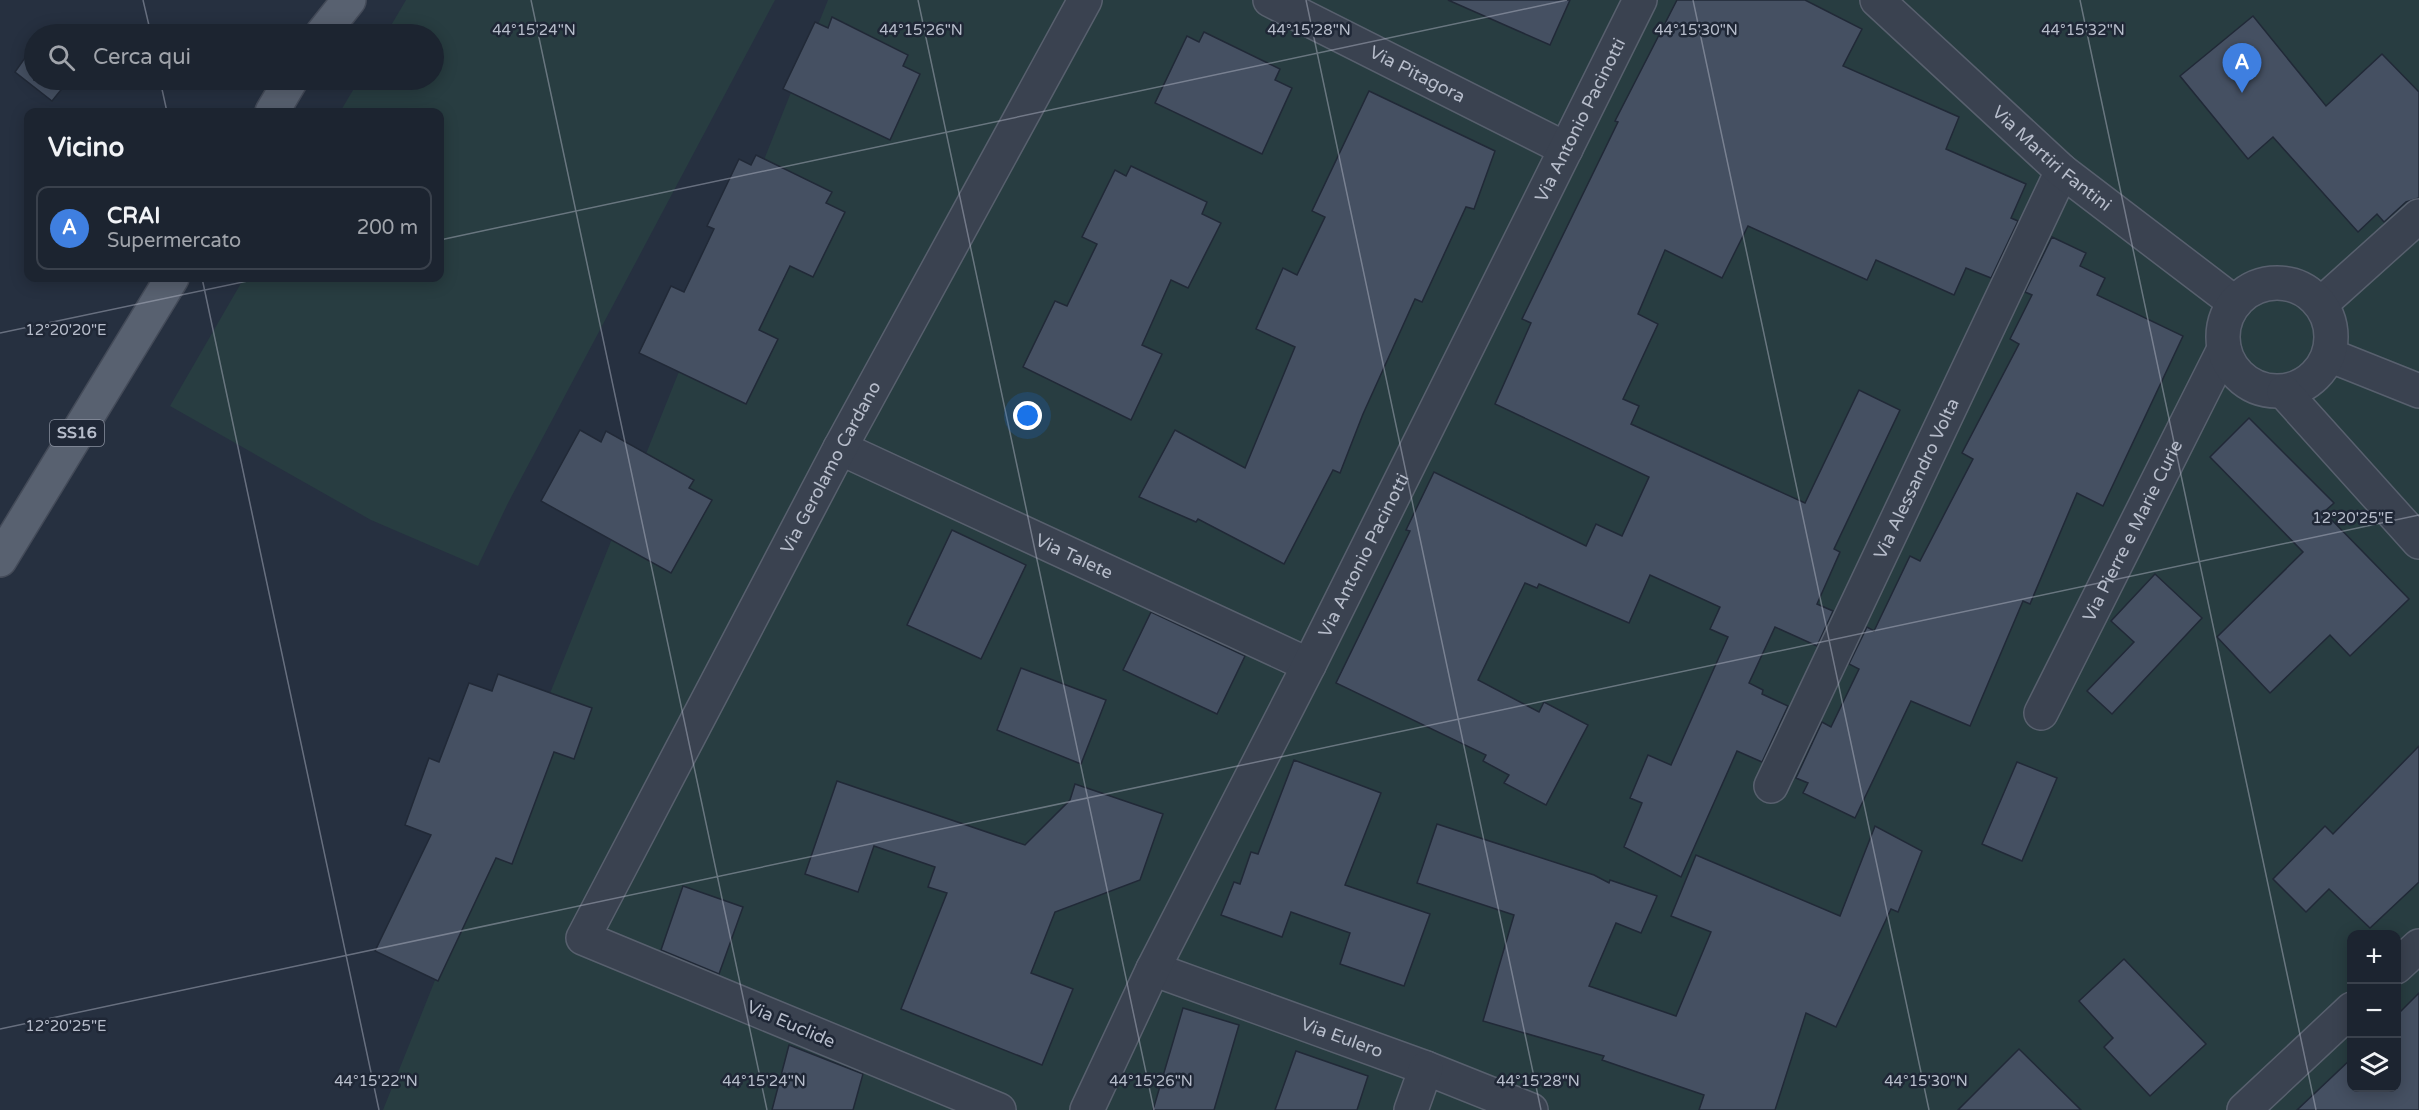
<!DOCTYPE html>
<html lang="it">
<head>
<meta charset="utf-8">
<style>
  body { margin:0; font-family:"Varela Round",sans-serif; background:#252c38; color:#f1f3f6 }
  .controls { position:absolute; right:18px; bottom:18px; display:grid; overflow:hidden; border-radius:12px; box-shadow:0 3px 15px #0003 }
  .controls button { width:54px; height:54px; display:grid; place-items:center; padding:0; border:0; border-bottom:2px solid #3a414c; background:#1c2430; color:#f1f3f6; font:30px sans-serif }
  .you { position:absolute; left:1028px; top:416px; width:21px; height:21px; margin:-15px; border:4px solid #fff; border-radius:50%; background:#1a73e8; box-shadow:0 0 0 9px #1a73e833 }
  .badge { display:grid; place-items:center; width:39px; height:39px; border-radius:50%; background:#8fb2f8; color:#fff; font-size:20px; font-weight:700 }
  .pin { position:absolute; translate:-50% -50px; filter:drop-shadow(0 2px 3px #0008) }
  .pin::after { content:''; position:absolute; top:32px; width:21px; height:18px; background:inherit; clip-path:polygon(0 0,100% 0,50% 100%) }
  .list { margin:0; padding:0; list-style:none }
  h2 { display:flex; justify-content:space-between; align-items:center; height:78px; margin:0; padding:0 24px; font-size:26px }
  h2 small { font-size:20px; font-weight:400; color:#a0a4ab }
  .list li { display:grid; grid-template-columns:39px 1fr auto; gap:18px; align-items:center; box-sizing:border-box; height:84px; margin:0 12px 12px; padding:0 12px; border:2px solid #3a414c; border-radius:12px }
  .list b { display:block; font-size:22px; white-space:nowrap }
  .list p { margin:0; font-size:20px; white-space:nowrap; color:#a0a4ab }
  .list em { font-size:20px; font-style:normal; color:#a0a4ab }
  .icon { flex:none; width:33px; height:33px; fill:none; stroke:currentColor; stroke-width:2; stroke-linecap:round; stroke-linejoin:round }
  .map { position:relative; flex:none; width:2419px; height:1110px; overflow:hidden }
  .search { position:absolute; background:#1c2430; box-shadow:0 3px 15px #0003; left:24px; top:24px; width:420px; height:66px; display:flex; align-items:center; gap:15px; box-sizing:border-box; padding:0 21px; border-radius:33px; color:#a0a4ab; font-size:22px }
  .panel { position:absolute; background:#1c2430; box-shadow:0 3px 15px #0003; left:24px; top:108px; width:420px; height:174px; border-radius:12px }
  .map>svg:first-child { display:block }
  .green { fill:#283d41; fill-rule:evenodd }
  .building { fill:#455062; stroke:#212937; stroke-width:1.5 }
  .lines { fill:none; stroke-linecap:round; stroke-linejoin:round }
  .minor-casing { stroke:#58606e; stroke-width:36 }
  .tertiary-casing { stroke:#58606e; stroke-width:36 }
  .primary-casing { stroke:#444b59; stroke-width:36 }
  .minor { stroke:#3a4250; stroke-width:33 }
  .tertiary { stroke:#3a4250; stroke-width:33 }
  .primary { stroke:#586170; stroke-width:33 }
  .ticks { fill:none; stroke:#b7bdcb; stroke-width:1.5; stroke-opacity:0.45 }
  .labels { text-anchor:middle; dominant-baseline:central; stroke-width:5; stroke-linejoin:round; paint-order:stroke }
  .shield { fill:#1f2736; stroke:#89909e; stroke-width:1.5 }
  .shield-label { font-size:16px; font-weight:bold; fill:#b7bdcb }
  .street-label { font-size:18px; fill:#b7bdcb; stroke:#1f2736 }
  .ticks-label { font-size:15px; text-anchor:middle; fill:#b7bdcb; stroke:#1f2736; stroke-width:5; stroke-linejoin:round; paint-order:stroke }
</style>
</head>
<body>
<div class="map">
<svg width="2419" height="1110" viewBox="0 0 2419 1110">
  <rect width="100%" height="100%" fill="#263040"/>
  <!-- green -->
  <g class="green">
    <polygon points="406,0 775,0 507,505 478,566 371,520 170,406 244,278 440,278 440,112 340,112 359,80 434,80 434,34 386,34"/>
    <path d="M828 0H2419V1110H383ZM2352 934H2396V1088H2352Z"/>
  </g>
  <!-- building -->
  <g class="building">
    <polygon points="1448,0 1570,0 1550,45"/>
    <polygon points="1677,0 1805,0 1862,29 1843,66 1959,117 1946,149 2026,184 2011,218 2018,221 1991,278 1966,268 1954,295 1876,260 1867,280 1748,226 1722,278 1665,250 1638,314 1658,324 1623,399 1639,406 1631,424 1805,503 1859,390 1900,410 1834,549 1840,552 1817,604 1833,611 1817,646 1775,627 1749,683 1763,690 1762,694 1788,706 1762,762 1737,751 1681,877 1624,847 1642,803 1630,798 1648,755 1671,765 1728,637 1710,629 1720,607 1650,575 1629,623 1539,584 1537,588 1525,583 1478,680 1539,712 1544,702 1588,725 1546,805 1504,783 1509,775 1483,761 1486,755 1336,683 1410,531 1406,530 1434,472 1586,546 1596,524 1622,536 1649,477 1495,404 1531,323 1522,319 1618,122 1615,121"/>
    <polygon points="2253,16 2326,106 2382,54 2419,92 2419,198 2406,202 2384,222 2377,214 2358,232 2273,137 2248,159 2180,76"/>
    <polygon points="832,17 908,55 903,66 920,74 890,140 783,89 815,22 828,28"/>
    <polygon points="1204,32 1280,69 1275,80 1292,88 1262,154 1155,103 1187,36 1199,42"/>
    <polygon points="34,45 34,80 69,80 52,101 15,72"/>
    <polygon points="1369,91 1495,151 1474,209 1466,207 1422,302 1415,299 1363,414 1340,473 1333,470 1284,564 1198,519 1196,522 1139,497 1175,430 1245,468 1295,347 1256,329 1283,268 1297,275 1325,217 1312,211"/>
    <polygon points="756,155 832,192 826,203 845,212 813,277 790,266 759,330 778,339 746,404 639,353 671,286 684,292 714,229 707,226 739,159 751,165"/>
    <polygon points="1131,166 1207,202 1202,214 1221,223 1188,288 1171,280 1142,345 1162,354 1131,420 1023,367 1055,301 1067,306 1097,244 1082,237 1115,170 1126,176"/>
    <polygon points="2052,237 2086,253 2080,266 2105,278 2097,295 2183,336 2103,506 2077,493 2030,604 2023,601 1970,726 1911,701 1855,818 1803,793 1808,783 1796,778 1822,722 1831,727 1859,669 1849,664 1867,627 1874,631 1910,556 1920,561 1973,459 1962,453 2019,344 2010,339 2032,295 2025,292"/>
    <polygon points="2249,418 2334,503 2324,512 2409,599 2350,656 2330,635 2270,693 2217,637 2303,552 2210,457"/>
    <polygon points="580,430 601,442 606,431 694,480 689,488 712,500 671,573 541,501"/>
    <polygon points="952,530 1026,565 981,659 907,625"/>
    <polygon points="2155,574 2202,618 2112,714 2087,691 2134,642 2111,621"/>
    <polygon points="1151,612 1245,656 1217,714 1123,670"/>
    <polygon points="1021,668 1106,700 1081,764 997,730"/>
    <polygon points="498,674 592,708 574,759 554,752 512,864 496,858 438,981 375,951 431,835 405,825 429,758 439,762 469,683 492,691"/>
    <polygon points="2419,746 2419,882 2370,928 2329,889 2306,912 2273,879 2325,826 2333,834"/>
    <polygon points="1294,760 1381,793 1345,885 1430,914 1404,986 1340,964 1350,933 1291,912 1282,937 1221,915 1234,882 1240,884 1251,852 1258,854"/>
    <polygon points="2017,762 2057,778 2022,861 1982,844"/>
    <polygon points="837,781 1025,845 1070,800 1075,784 1163,814 1140,880 1055,912 1031,973 1073,989 1042,1065 901,1009 947,893 928,887 935,867 874,846 858,892 805,874"/>
    <polygon points="1437,824 1594,875 1609,883 1610,880 1657,896 1641,933 1616,923 1589,986 1676,1016 1711,932 1671,916 1696,855 1840,916 1875,826 1922,851 1898,912 1891,909 1836,1027 1806,1013 1775,1110 1699,1110 1704,1095 1602,1060 1604,1056 1483,1021 1514,915 1417,883"/>
    <polygon points="683,886 743,907 719,974 661,950"/>
    <polygon points="2124,959 2206,1044 2150,1096 2104,1047 2113,1038 2079,1001"/>
    <polygon points="2419,993 2419,1110 2297,1110 2352,1058 2352,1088 2397,1088 2397,1015"/>
    <polygon points="1183,1008 1239,1025 1214,1110 1153,1110"/>
    <polygon points="789,1045 863,1074 853,1110 772,1110"/>
    <polygon points="2019,1049 2081,1110 1958,1110"/>
    <polygon points="1296,1051 1368,1076 1357,1110 1275,1110"/>
  </g>
  <g class="lines">
    <!-- minor casing -->
    <g class="minor-casing">
      <g id="minor">
        <path id="s1" d="M1270 0 1566 149"/>
        <polyline points="2321,304 2419,216"/>
        <polyline points="2329,355 2419,391"/>
        <path id="s2" d="M840 448 1309 665"/>
        <path id="s3" d="M2041 713 2224 349"/>
        <path id="s4" d="M1771 786 2062 171"/>
        <polyline points="2396,967 2419,946"/>
        <path id="s5" d="M1153 969 1426 1068 1531 1110"/>
        <path id="s6" d="M999 1110 583 938 840 448 1085 0"/>
        <path id="s7" d="M1087 1110 1153 969 1309 665 1640 0"/>
        <polyline points="1411,1110 1426,1068"/>
        <polyline points="2244,1110 2352,1009"/>
      </g>
    </g>
    <!-- tertiary casing -->
    <g class="tertiary-casing">
      <g id="tertiary">
        <path id="s8" d="M1877 0 2062 171 2235 303"/>
        <circle cx="2277" cy="337" r="54"/>
        <polyline points="2284,392 2419,542"/>
      </g>
    </g>
    <!-- primary casing -->
    <g class="primary-casing">
      <g id="primary">
        <polyline points="322,34 349,0"/>
        <polyline points="272,112 291,80"/>
        <polyline points="0,560 172,278"/>
      </g>
    </g>
    <!-- minor -->
    <use href="#minor" class="minor"/>
    <!-- tertiary -->
    <use href="#tertiary" class="tertiary"/>
    <!-- primary -->
    <use href="#primary" class="primary"/>
  </g>
  <!-- ticks -->
  <path class="ticks" d="M143 0 151 34M531 0 767 1110M918 0 1154 1110M1306 0 1541 1110M1693 0 1929 1110M2080 0 2316 1110M160 80 167 112M440 240 1567 0M202 278 379 1110M0 333 262 278M0 1029 2419 515"/>
  <g class="labels">
    <!-- shield labels -->
    <rect class="shield" x="50" y="420" width="54" height="26" rx="4.5"/>
    <g class="shield-label">
      <text x="77" y="433">SS16</text>
    </g>
    <!-- street labels -->
    <g class="street-label">
      <text stroke="none"><textPath href="#s1" startOffset="165">Via Pitagora</textPath></text>
      <text stroke="none"><textPath href="#s7" startOffset="1106">Via Antonio Pacinotti</textPath></text>
      <text stroke="none"><textPath href="#s8" startOffset="236">Via Martiri Fantini</textPath></text>
      <text stroke="none"><textPath href="#s6" startOffset="982">Via Gerolamo Cardano</textPath></text>
      <text stroke="none"><textPath href="#s4" startOffset="340">Via Alessandro Volta</textPath></text>
      <text stroke="none"><textPath href="#s3" startOffset="204">Via Pierre e Marie Curie</textPath></text>
      <text stroke="none"><textPath href="#s7" startOffset="620">Via Antonio Pacinotti</textPath></text>
      <text stroke="none"><textPath href="#s2" startOffset="258">Via Talete</textPath></text>
      <text transform="translate(791 1024) rotate(23)">Via Euclide</text>
      <text stroke="none"><textPath href="#s5" startOffset="201">Via Eulero</textPath></text>
    </g>
  </g>
  <g class="ticks-label">
    <text x="534" y="35">44°15'24"N</text>
    <text x="921" y="35">44°15'26"N</text>
    <text x="1309" y="35">44°15'28"N</text>
    <text x="1696" y="35">44°15'30"N</text>
    <text x="2083" y="35">44°15'32"N</text>
    <text x="66" y="335">12°20'20"E</text>
    <text x="2353" y="523">12°20'25"E</text>
    <text x="66" y="1031">12°20'25"E</text>
    <text x="376" y="1086">44°15'22"N</text>
    <text x="764" y="1086">44°15'24"N</text>
    <text x="1151" y="1086">44°15'26"N</text>
    <text x="1538" y="1086">44°15'28"N</text>
    <text x="1926" y="1086">44°15'30"N</text>
  </g>
</svg>
<div class="controls">
<button>+</button>
<button>−</button>
<button><svg class="icon" aria-label="layers" viewBox="0 0 24 24"><path d="M12 4l9 5-9 5-9-5zM3 14l9 5 9-5"/></svg></button>
</div>
<div class="you"></div>
<div class="pin badge" style="left:2242px;top:93px;background:#3f7fe0">A</div>
<div class="search"><svg class="icon" aria-label="search" viewBox="0 0 24 24"><circle cx="10" cy="10" r="6"/><path d="M15 15l6 6"/></svg>Cerca qui</div>
<section class="panel">
<h2>Vicino<small></small></h2>
<ul class="list">
<li><span class="badge" style="background:#3f7fe0">A</span><div><b>CRAI</b><p>Supermercato</p></div><em>200 m</em></li>
</ul>
</section>
</div>
</body>
</html>
